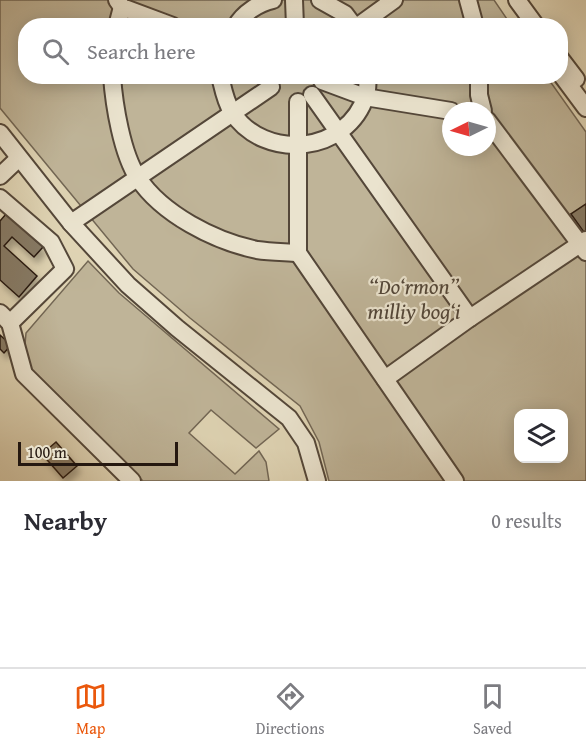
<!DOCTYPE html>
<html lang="en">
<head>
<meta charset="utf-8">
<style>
  body { margin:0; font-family:"Gentium Book Plus",serif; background:#f7f7f7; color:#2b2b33 }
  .controls { position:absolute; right:18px; bottom:18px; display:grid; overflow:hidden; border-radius:12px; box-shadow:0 3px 15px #0003 }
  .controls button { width:54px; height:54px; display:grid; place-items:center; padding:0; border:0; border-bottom:2px solid #e1e1e2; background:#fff; color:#2b2b33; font:30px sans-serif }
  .compass { position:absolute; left:442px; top:102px; width:54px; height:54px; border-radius:50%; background:#fff; box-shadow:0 3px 15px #0003; rotate:265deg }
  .scale { position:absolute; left:18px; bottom:15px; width:160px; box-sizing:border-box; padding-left:6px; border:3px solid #251810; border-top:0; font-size:16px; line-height:21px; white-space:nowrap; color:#251810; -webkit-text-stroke:4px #eae3ce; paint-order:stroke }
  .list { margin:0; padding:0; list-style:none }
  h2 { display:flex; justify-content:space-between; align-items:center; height:78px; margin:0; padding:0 24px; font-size:26px }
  h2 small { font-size:20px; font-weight:400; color:#7c7c81 }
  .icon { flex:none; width:33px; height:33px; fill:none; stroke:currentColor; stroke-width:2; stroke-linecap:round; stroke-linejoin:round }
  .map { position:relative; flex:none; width:586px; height:481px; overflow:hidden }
  .search { position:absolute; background:#fff; box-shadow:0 3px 15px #0003; left:18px; right:18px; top:18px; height:66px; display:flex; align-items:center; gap:15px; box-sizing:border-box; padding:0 21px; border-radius:24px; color:#7c7c81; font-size:22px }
  .sheet { height:186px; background:#fff }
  nav { display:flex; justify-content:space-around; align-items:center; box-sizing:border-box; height:84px; border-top:2px solid #e1e1e2; background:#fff; font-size:16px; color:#7c7c81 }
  nav a { display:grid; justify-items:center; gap:3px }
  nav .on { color:#ea580c }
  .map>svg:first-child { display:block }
  .green { fill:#bfb498; stroke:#726654; stroke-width:1.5; fill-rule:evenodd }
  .building { fill:#867a65; stroke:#251810; stroke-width:1.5; filter:url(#shadow) }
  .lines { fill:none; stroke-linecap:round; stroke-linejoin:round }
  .minor-casing { stroke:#544739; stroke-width:20 }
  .minor { stroke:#eae3ce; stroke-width:16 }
  .labels { text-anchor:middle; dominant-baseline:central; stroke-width:4.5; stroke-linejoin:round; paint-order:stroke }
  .park-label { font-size:22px; font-style:italic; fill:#534739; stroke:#eae3ce }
</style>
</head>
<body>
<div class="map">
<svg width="586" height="481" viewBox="0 0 586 481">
  <defs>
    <filter id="shadow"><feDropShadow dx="3.5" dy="6" stdDeviation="3" flood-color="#0004"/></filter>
  </defs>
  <rect width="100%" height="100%" fill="#dfd4b4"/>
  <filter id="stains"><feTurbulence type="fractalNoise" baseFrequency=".00333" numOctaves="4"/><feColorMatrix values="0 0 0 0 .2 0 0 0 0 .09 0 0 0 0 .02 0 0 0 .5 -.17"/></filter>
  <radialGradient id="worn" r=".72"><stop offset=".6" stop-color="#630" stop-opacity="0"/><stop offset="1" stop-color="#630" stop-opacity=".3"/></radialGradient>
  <!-- green -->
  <g class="green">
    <path d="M0 0H494L511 25 26 26V76L547 77 586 132V204L571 214 586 235V481H329L319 442 300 406 190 318 133 269 0 108ZM451 111H487V147H451ZM518 414H564V458H518Z"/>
    <polygon points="88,261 119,293 279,429 256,448 211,410 189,433 235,474 259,451 266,462 269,481 143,481 44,382 27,368 24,355 26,333"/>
  </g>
  <!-- building -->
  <g class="building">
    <polygon points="586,204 586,235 571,214"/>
    <polygon points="6,214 43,247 34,257 12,237 4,246 37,276 19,297 0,280 0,221"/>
    <polygon points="0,335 11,345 4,353 0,349"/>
    <polygon points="56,442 77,466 63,478 42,454"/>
  </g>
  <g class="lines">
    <!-- minor casing -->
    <g class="minor-casing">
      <g id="minor">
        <polyline points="117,0 122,7 173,26"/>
        <polyline points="294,0 295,26"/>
        <polyline points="320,0 345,14 354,26"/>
        <polyline points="468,0 475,26"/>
        <polyline points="517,0 536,26"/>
        <polyline points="117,26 122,7"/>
        <path d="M236 26C243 13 259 3 273 0"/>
        <polyline points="358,26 394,0"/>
        <polyline points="560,58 576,79"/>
        <polyline points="560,73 586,108"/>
        <path d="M112 76C114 105 122 154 138 178 162 214 214 241 257 250 270 252 284 252 298 253"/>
        <path d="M220 76C223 88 225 101 232 112 264 162 348 154 366 95 368 89 367 82 368 76"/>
        <polyline points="479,76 479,95 483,111"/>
        <polyline points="322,81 365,97 451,111"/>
        <polyline points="312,95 470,318"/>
        <polyline points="298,102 298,253 455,481"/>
        <polyline points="487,120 586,252"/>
        <polyline points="0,133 71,223 128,285 177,328 289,418 306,443 317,481"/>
        <polyline points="0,176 19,158"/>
        <polyline points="0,198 51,242 65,269 10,323"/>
        <polyline points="71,223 271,87"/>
        <polyline points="0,313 10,323 24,374 132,481"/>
        <polyline points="385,379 470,318 586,240"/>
      </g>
    </g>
    <!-- minor -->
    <use href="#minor" class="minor"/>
  </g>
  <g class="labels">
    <!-- park labels -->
    <g class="park-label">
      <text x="414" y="286">“Do‘rmon”<tspan x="414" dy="25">milliy bog‘i</tspan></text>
    </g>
  </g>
  <rect width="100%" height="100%" filter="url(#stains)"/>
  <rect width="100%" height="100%" fill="url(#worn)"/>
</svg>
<div class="controls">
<button><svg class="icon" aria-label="layers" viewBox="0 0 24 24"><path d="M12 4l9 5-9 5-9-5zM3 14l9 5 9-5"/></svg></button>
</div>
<svg class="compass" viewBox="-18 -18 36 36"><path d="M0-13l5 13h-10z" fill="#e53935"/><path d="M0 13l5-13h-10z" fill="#7c7c81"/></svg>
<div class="scale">100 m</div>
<div class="search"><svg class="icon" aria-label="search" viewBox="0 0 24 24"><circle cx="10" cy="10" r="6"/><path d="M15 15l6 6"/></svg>Search here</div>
</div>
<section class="sheet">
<h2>Nearby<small>0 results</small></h2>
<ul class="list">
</ul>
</section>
<nav>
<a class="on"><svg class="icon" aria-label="map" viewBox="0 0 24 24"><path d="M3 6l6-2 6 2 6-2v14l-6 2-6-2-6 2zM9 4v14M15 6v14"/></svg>Map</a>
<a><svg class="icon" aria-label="directions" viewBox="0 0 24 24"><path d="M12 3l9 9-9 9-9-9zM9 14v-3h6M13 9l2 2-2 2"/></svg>Directions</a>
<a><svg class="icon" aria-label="saved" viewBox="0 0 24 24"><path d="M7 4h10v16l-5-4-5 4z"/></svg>Saved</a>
</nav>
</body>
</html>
